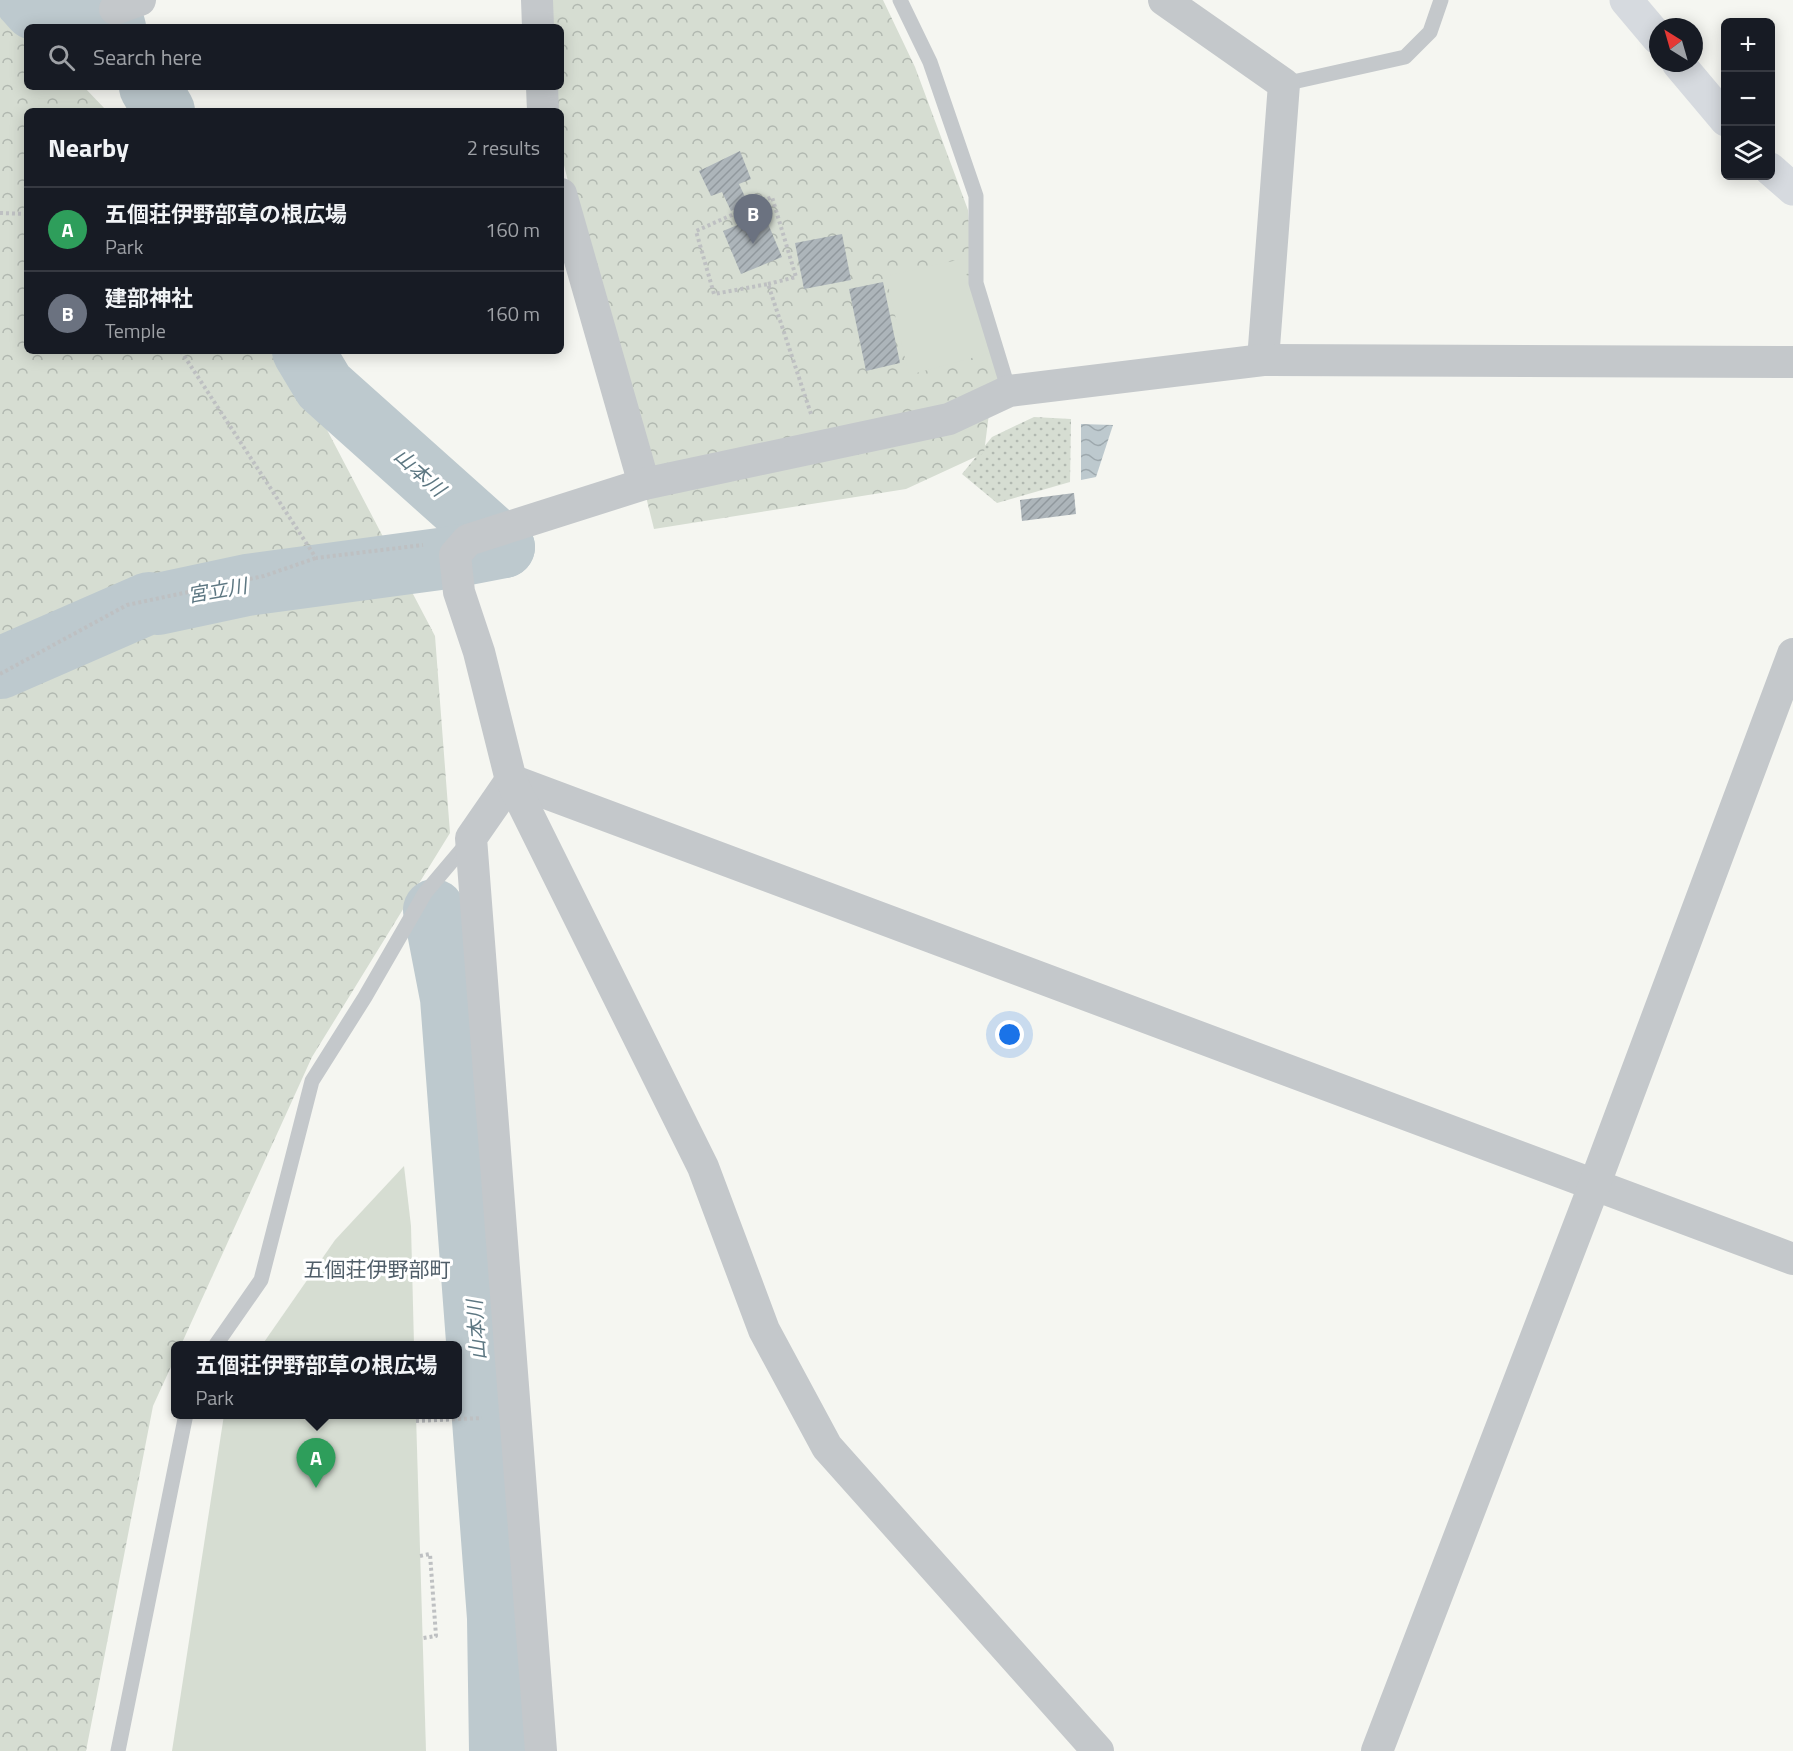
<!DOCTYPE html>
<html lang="en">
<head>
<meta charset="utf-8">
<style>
  body { margin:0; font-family:"Titillium Web","Noto Sans JP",sans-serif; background:#20242c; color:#f1f3f6 }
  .controls { position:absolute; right:18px; top:18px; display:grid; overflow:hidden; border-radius:9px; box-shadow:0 3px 15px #0003 }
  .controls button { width:54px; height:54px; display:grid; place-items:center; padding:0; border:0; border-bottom:2px solid #363941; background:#171b24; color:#f1f3f6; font:30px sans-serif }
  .compass { position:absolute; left:1649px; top:18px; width:54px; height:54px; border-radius:50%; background:#171b24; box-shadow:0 3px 15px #0003; rotate:323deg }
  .you { position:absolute; left:1010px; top:1035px; width:21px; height:21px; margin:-15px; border:4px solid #fff; border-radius:50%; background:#1a73e8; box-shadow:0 0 0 9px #1a73e833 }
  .badge { display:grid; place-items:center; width:39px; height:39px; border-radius:50%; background:#f14d16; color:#fff; font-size:20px; font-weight:700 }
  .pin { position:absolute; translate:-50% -50px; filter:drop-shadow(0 2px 3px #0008) }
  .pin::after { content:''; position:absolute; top:32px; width:21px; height:18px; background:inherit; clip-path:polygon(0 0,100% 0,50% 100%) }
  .popup { position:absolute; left:171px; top:1341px; width:291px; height:78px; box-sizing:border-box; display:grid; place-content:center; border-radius:9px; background:#171b24; filter:drop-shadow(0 2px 4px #0005); font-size:20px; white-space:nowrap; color:#9ea1a6 }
  .popup b { font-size:22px; color:#f1f3f6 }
  .popup::after { content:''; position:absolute; left:50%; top:100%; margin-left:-12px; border:12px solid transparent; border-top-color:#171b24 }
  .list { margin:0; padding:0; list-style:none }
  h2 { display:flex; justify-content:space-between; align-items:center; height:78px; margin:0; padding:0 24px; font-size:26px }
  h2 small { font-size:20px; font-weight:400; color:#9ea1a6 }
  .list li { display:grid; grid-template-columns:39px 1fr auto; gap:18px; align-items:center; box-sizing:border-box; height:84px; padding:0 24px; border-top:2px solid #363941 }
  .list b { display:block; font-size:22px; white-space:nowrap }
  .list p { margin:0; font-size:20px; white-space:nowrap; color:#9ea1a6 }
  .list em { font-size:20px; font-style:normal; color:#9ea1a6 }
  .icon { flex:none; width:33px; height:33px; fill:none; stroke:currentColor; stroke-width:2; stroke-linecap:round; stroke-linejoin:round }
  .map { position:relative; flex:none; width:1793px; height:1751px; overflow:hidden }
  .search { position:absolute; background:#171b24; box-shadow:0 3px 15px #0003; left:24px; top:24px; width:540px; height:66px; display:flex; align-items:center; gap:15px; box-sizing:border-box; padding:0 21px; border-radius:9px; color:#9ea1a6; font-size:22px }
  .panel { position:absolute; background:#171b24; box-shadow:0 3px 15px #0003; left:24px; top:108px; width:540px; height:246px; border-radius:9px }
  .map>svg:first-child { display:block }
  .grass { fill:url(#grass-dots) }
  .forest { fill:url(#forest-crowns) }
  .green { fill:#d6ddd2 }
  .water { fill:url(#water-waves) }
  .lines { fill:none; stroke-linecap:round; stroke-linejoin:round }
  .river { stroke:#bdc9ce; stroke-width:62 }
  .building { fill:url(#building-hatch) }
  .path { stroke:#bec0c2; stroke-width:4; stroke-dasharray:3 3; stroke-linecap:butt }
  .service { stroke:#c4c8cb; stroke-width:15 }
  .minor { stroke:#c4c8cb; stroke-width:32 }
  .secondary { stroke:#d6dadf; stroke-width:33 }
  .labels { text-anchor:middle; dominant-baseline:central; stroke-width:6; stroke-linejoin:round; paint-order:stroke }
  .water-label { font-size:20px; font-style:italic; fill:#5d7782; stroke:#fff }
  .quarter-label { font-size:21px; fill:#505e69; stroke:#fff }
</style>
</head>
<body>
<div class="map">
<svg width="1793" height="1751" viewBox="0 0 1793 1751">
  <defs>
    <pattern id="grass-dots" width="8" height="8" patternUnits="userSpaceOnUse" patternTransform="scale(1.5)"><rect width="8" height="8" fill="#d6ddd2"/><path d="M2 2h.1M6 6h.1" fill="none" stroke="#b1b8b0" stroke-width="1.8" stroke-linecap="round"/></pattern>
    <pattern id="forest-crowns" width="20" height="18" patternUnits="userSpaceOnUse" patternTransform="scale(1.5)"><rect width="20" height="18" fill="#d6ddd2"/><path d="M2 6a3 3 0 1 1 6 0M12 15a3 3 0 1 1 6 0" fill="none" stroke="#b1b8b0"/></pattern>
    <pattern id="water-waves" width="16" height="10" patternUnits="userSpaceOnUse" patternTransform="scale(1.5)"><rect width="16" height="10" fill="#bdc9ce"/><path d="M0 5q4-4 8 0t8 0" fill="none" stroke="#9da8ad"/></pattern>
    <pattern id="building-hatch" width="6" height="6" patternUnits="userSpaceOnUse" patternTransform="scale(1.5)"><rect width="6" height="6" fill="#adb5ba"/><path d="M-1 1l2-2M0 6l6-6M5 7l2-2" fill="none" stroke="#90989d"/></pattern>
  </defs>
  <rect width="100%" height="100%" fill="#f5f6f1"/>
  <!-- grass -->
  <polygon class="grass" points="1034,417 1071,419 1070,482 997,503 962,474 992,437"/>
  <!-- forest -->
  <g class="forest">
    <polygon points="0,0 3,0 9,9 27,28 27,87 84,87 107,111 27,111 27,351 279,351 325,426 435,636 450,833 312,1057 181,1345 175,1346 175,1358 153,1406 86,1751 0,1751"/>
    <polygon points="552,0 883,0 915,67 968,210 973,282 1001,382 992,390 984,453 906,489 654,529 561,153 561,111 556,111 555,87 561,87 561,27 553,27"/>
  </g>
  <!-- green -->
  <g class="green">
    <polygon points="962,259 990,353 909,375 886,276"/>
    <polygon points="404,1166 411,1226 414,1345 262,1345 335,1240"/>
    <polygon points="224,1415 416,1415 426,1751 172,1751"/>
  </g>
  <!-- water -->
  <polygon class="water" points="1081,424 1113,425 1096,477 1081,480"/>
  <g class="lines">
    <!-- river -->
    <g class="river">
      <polyline points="26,0 34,9 112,22 115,27"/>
      <polyline points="150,87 164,111"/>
      <polyline points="303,351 324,386 504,547"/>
      <polyline points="0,668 149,603 158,604 247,585 447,558 504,547"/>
      <polyline points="434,910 451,998 498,1618 500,1751"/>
    </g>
  </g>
  <!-- building -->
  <g class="building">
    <polygon points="740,151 751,179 739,184 748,203 731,211 722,192 711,196 699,171"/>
    <polygon points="764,214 782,257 741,274 723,231"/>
    <polygon points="842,234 851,280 804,289 795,243"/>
    <polygon points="883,282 900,363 866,371 849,289"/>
    <polygon points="1074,493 1076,514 1022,521 1020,500"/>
  </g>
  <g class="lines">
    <!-- path -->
    <g class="path">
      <polyline points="0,213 27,214"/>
      <polyline points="768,284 796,277 772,197 696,231 714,294 768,284 811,414"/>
      <polyline points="181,351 316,558 423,545"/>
      <polyline points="0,674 127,605 264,576 316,558"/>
      <polyline points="416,1421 482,1418"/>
      <polyline points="420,1556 430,1554 436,1636 423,1638"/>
    </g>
    <!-- service -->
    <g class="service">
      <polyline points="900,0 930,62 976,196 976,283 1009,391"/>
      <polyline points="1284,84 1405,57 1430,32 1441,0"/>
      <polyline points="215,1346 261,1280 312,1081 365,997 425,893 469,841"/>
      <polyline points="118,1751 186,1414"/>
    </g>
    <!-- minor -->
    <g class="minor">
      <polyline points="537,0 538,27"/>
      <polyline points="1164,0 1284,84 1263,360"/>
      <polyline points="115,9 140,0"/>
      <polyline points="542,87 543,111"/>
      <polyline points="561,194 644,484"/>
      <polyline points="541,1751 471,838 511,780 1793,1259"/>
      <polyline points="1098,1751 827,1447 764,1330 703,1167 511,780 479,652 459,592 455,555 468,540 644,484 949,419 1009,391 1263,360 1793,362"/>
      <polyline points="1377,1751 1594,1186 1793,654"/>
    </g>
    <!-- secondary -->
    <g class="secondary">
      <polyline points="1626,0 1658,38"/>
      <polyline points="1678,63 1726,120"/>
      <polyline points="1770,169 1793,189"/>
    </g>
  </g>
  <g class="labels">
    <!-- water labels -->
    <g class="water-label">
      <text transform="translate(420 472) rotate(42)">山本川</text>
      <text transform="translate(217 590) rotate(-10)">宮立川</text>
      <text transform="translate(476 1330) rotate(-94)">山本川</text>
    </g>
    <!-- quarter labels -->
    <g class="quarter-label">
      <text x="377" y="1269">五個荘伊野部町</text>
    </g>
  </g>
</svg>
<div class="controls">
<button>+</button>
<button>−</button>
<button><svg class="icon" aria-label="layers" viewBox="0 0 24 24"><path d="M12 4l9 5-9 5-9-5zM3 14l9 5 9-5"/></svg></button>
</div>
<svg class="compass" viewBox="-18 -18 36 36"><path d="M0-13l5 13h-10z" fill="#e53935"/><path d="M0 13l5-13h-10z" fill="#9ea1a6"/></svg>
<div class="you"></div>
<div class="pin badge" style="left:316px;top:1488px;background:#2e9e5b">A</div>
<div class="popup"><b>五個荘伊野部草の根広場</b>Park</div>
<div class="pin badge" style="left:753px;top:244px;background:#6b7280">B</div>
<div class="search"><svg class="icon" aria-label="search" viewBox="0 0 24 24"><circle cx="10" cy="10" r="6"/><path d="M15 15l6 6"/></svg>Search here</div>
<section class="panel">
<h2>Nearby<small>2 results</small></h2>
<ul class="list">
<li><span class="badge" style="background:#2e9e5b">A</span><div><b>五個荘伊野部草の根広場</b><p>Park</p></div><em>160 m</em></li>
<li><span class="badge" style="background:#6b7280">B</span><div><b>建部神社</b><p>Temple</p></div><em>160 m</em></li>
</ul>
</section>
</div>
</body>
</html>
